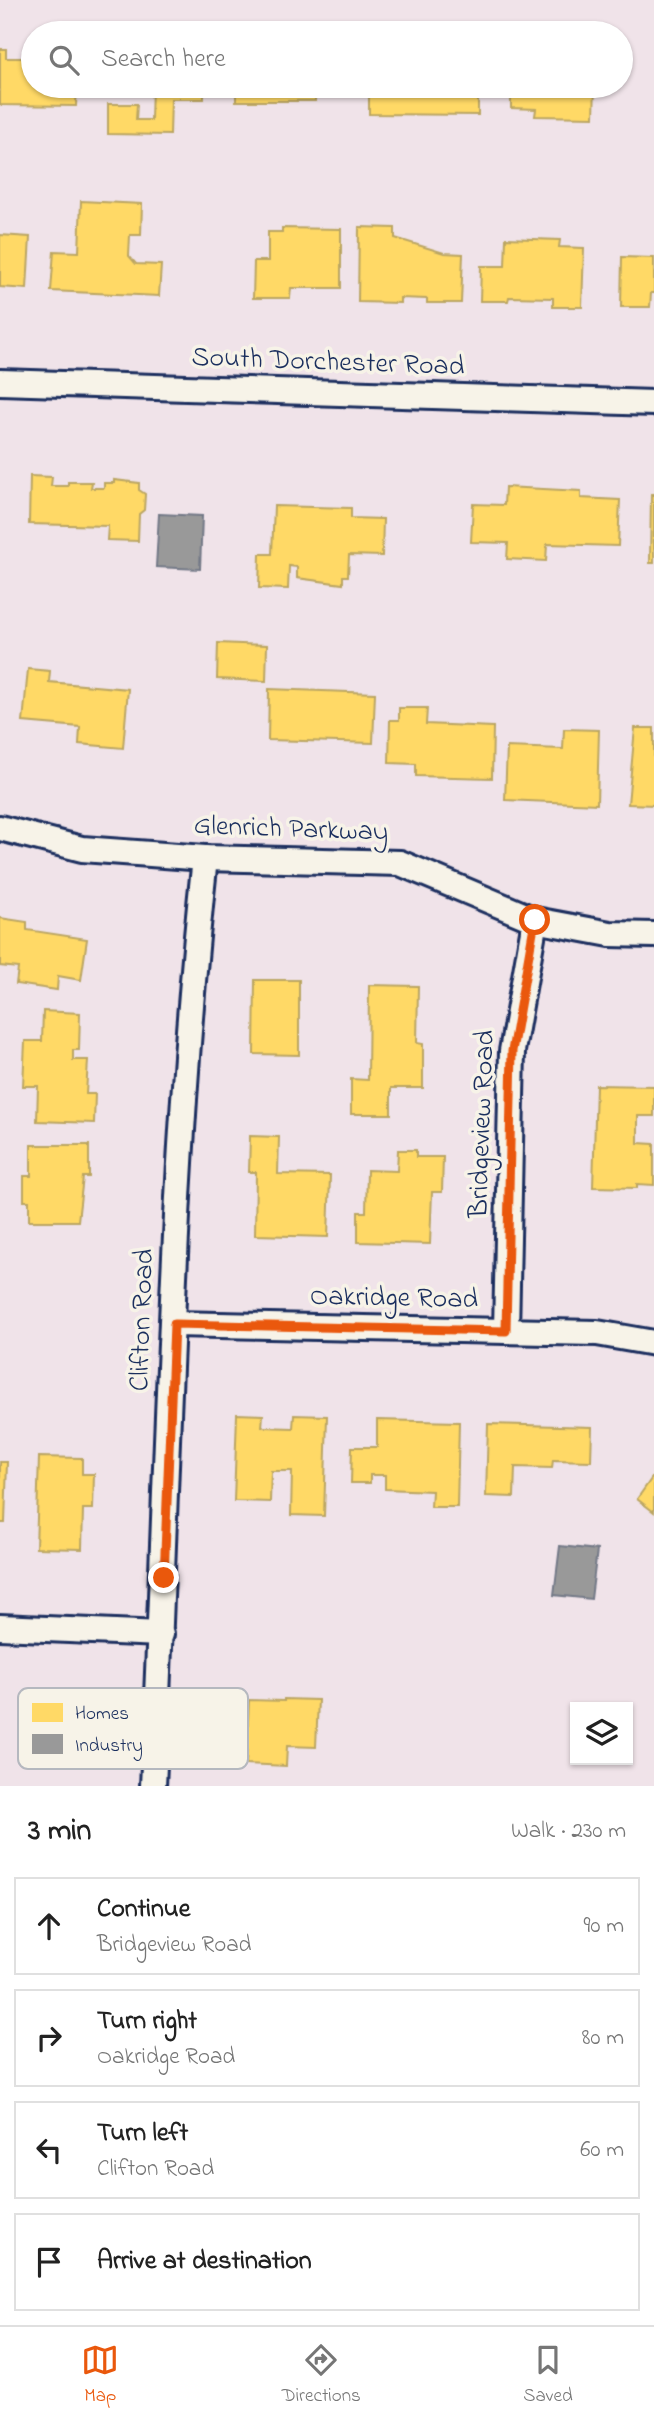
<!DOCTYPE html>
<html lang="en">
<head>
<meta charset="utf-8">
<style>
  body { margin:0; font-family:"Indie Flower",sans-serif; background:#f2f2f2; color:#222 }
  .controls { position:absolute; right:21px; bottom:21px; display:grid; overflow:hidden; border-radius:0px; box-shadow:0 2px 5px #0004 }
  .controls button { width:63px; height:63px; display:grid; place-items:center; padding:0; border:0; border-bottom:2px solid #e0e0e0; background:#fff; color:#222; font:35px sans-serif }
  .stop { position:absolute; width:21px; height:21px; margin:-16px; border:5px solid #ea580c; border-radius:50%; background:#fff }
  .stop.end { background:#ea580c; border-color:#fff; box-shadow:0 2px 7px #0008 }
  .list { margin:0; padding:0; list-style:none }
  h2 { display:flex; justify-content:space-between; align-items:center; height:91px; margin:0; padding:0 28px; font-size:30px }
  h2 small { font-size:23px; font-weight:400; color:#767676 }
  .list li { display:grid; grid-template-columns:46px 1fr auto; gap:21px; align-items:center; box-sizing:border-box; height:98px; margin:0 14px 14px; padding:0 14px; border:2px solid #e0e0e0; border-radius:0px }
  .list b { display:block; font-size:26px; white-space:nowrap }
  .list p { margin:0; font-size:23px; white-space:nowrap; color:#767676 }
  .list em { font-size:23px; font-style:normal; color:#767676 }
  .icon { flex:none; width:38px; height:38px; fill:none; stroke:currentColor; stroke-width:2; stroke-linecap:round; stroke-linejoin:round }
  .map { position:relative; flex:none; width:654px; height:1786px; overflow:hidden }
  .search { position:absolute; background:#fff; box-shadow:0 2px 5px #0004; left:21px; right:21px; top:21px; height:77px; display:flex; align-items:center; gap:18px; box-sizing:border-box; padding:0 24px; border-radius:38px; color:#767676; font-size:26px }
  .sheet { height:539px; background:#fff }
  nav { display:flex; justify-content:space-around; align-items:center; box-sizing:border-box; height:98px; border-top:2px solid #e0e0e0; background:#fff; font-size:19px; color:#767676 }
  nav a { display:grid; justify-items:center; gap:4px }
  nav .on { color:#ea580c }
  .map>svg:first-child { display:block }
  .homes { fill:#ffd966; stroke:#bba664; stroke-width:2 }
  .industry { fill:#999; stroke:#737987; stroke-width:2 }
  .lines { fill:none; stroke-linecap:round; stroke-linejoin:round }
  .street-casing { stroke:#1b2f5e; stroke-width:30 }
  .street { stroke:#f7f3e8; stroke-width:24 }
  .route { stroke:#ea580c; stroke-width:9 }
  .labels { text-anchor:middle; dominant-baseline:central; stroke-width:7; stroke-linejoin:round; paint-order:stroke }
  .street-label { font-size:28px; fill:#1b2f5e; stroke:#f7f3e8 }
  .key { fill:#f7f3e8; stroke:#b5b8bf; stroke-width:2 }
  .key-label { font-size:19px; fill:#1b2f5e }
</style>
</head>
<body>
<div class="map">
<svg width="654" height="1786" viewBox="0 0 654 1786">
  <rect width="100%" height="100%" fill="#f0e3e9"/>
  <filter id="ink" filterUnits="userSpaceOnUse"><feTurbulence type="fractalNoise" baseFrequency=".0143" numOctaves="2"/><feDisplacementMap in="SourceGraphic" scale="14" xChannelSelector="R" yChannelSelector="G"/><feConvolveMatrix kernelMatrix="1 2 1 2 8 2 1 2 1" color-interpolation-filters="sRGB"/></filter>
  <g filter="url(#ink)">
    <!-- homes -->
    <g class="homes">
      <polygon points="0,49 6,49 6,58 33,58 33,86 77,86 76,106 0,105"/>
      <polygon points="152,86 204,86 204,99 171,99 170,135 108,134 108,104 137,104 136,120 151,120"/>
      <rect x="236" y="86" width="79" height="15"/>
      <polygon points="369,86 478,86 478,115 369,114"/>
      <polygon points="511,86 595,86 594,117 535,116 536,109 511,108"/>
      <polygon points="81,201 142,204 141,235 130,235 129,256 136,264 161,265 159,296 51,291 54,251 79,252"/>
      <polygon points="359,227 395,228 395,238 444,253 463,254 461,303 427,303 427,299 400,298 400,303 358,302"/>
      <polygon points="282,228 341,229 341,288 291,288 290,298 253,298 254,261 268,261 268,232 282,232"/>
      <polygon points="0,235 30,237 27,289 0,287"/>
      <polygon points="506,238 560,240 559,247 584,248 582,307 553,307 553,298 509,297 508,301 480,301 481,266 505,266"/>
      <polygon points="622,257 654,258 654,293 651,293 650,307 621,307"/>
      <polygon points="30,476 52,477 51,486 68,486 68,482 92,482 91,488 104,488 104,483 114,483 114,480 139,483 139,490 145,494 144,510 139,514 138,541 107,540 108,526 29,524"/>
      <polygon points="505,487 581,491 581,498 620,500 618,546 547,544 546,561 507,559 508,543 471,542 473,504 504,505"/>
      <polygon points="651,494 654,494 654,563 650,563"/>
      <polygon points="274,506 351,508 351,518 383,519 382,556 349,555 348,576 343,576 343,584 297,578 297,567 289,566 288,589 259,588 260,554 272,554"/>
      <polygon points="218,643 267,645 266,681 217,679"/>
      <polygon points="28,669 50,671 49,682 128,689 123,748 79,744 80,727 23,722"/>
      <polygon points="269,689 375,693 373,743 268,740"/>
      <polygon points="399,708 427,708 426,724 493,727 492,778 416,776 416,764 389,763 390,720 399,720"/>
      <polygon points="635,728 654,728 654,805 628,804"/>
      <polygon points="564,729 599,730 597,804 505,800 507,747 563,749"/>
      <polygon points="0,918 27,922 27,930 87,939 81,980 58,976 57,990 16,984 18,968 0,966"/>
      <polygon points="255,980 299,980 299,1055 254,1054"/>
      <polygon points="369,985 418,986 417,1043 423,1044 423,1088 391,1088 391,1114 351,1114 351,1079 368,1080"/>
      <polygon points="43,1011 80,1013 79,1050 73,1050 73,1060 88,1060 86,1094 95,1094 94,1123 37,1121 38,1086 23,1086 25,1041 42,1041"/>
      <polygon points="596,1085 654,1086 654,1116 638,1116 638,1143 654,1144 654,1185 637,1184 637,1188 593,1187"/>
      <polygon points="250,1136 279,1137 278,1174 330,1175 328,1237 255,1235 256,1172 249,1172"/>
      <polygon points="31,1145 89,1145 89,1177 83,1177 78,1221 29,1221 29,1201 24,1201 24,1176 31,1176"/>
      <polygon points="398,1150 416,1150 416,1157 443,1157 442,1192 432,1192 430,1244 358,1242 358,1212 366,1212 367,1170 397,1171"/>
      <polygon points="237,1414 263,1415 262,1427 293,1428 294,1415 327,1416 324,1516 291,1515 292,1471 271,1471 270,1502 234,1501"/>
      <polygon points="377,1420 459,1422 457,1507 431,1507 432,1491 385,1489 385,1475 370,1475 370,1483 351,1483 352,1447 377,1447"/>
      <polygon points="488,1424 592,1427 591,1461 553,1460 552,1468 515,1467 514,1497 486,1496"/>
      <polygon points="39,1457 82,1458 82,1474 94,1474 93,1509 83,1509 82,1549 36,1548"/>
      <polygon points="0,1462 7,1462 5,1523 0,1523"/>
      <polygon points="654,1475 654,1512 637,1499"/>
      <polygon points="284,1699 318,1700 316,1747 287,1746 286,1766 246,1764 249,1700 284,1701"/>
    </g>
    <!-- industry -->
    <g class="industry">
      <polygon points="159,514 202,516 200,569 156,567"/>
      <polygon points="560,1546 597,1550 591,1599 554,1595"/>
    </g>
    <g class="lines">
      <!-- street casing -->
      <g class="street-casing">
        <g id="street">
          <polyline points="0,382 654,403"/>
          <polyline points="0,828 82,849 205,858 400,863 535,920 610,934 654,935"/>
          <polyline points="174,1324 597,1333 654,1343"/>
          <polyline points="506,1331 512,1051 535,920"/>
          <polyline points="0,1627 161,1634"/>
          <path d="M153 1786C168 1477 171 1166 205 858"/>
        </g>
      </g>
      <!-- street -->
      <use href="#street" class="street"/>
    </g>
  </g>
  <g class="lines" filter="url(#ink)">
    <!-- route -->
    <polyline class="route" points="164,1578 174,1324 506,1331 512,1051 535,920"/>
  </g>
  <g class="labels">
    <!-- street labels -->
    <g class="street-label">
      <text transform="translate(328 363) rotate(2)">South Dorchester Road</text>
      <text transform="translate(291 830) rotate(2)">Glenrich Parkway</text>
      <text transform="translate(483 1124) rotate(-88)">Bridgeview Road</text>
      <text transform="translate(394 1299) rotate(1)">Oakridge Road</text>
      <text transform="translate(143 1320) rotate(-88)">Clifton Road</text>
    </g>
  </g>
  <!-- legend -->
  <rect x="18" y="1688" width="230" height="81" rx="10" class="key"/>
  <rect x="32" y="1703" width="31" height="19" fill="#ffd966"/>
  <rect x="32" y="1734" width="31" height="20" fill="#999"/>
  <g class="key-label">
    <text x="75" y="1719">Homes</text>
    <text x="75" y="1751">Industry</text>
  </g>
</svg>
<div class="controls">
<button><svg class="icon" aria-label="layers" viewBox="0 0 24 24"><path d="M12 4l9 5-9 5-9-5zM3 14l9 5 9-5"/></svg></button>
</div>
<div class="stop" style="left:535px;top:920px"></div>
<div class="stop end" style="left:164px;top:1578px"></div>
<div class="search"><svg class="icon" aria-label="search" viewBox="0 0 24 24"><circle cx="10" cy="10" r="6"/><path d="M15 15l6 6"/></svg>Search here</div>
</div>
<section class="sheet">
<h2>3 min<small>Walk · 230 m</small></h2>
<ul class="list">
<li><svg class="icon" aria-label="ahead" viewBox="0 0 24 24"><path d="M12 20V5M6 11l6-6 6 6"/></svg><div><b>Continue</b><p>Bridgeview Road</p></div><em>90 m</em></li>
<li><svg class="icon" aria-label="right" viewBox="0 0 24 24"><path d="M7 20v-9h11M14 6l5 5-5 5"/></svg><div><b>Turn right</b><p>Oakridge Road</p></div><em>80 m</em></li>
<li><svg class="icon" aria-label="left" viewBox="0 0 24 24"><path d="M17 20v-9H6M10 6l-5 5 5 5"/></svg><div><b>Turn left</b><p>Clifton Road</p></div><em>60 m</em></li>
<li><svg class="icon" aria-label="arrive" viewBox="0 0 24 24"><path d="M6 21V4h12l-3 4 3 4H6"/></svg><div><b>Arrive at destination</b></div></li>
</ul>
</section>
<nav>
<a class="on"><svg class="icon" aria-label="map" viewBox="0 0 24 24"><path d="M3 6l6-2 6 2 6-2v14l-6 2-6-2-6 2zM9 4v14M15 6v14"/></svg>Map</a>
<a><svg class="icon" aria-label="directions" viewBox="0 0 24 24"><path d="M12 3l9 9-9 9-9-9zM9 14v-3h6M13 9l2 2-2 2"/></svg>Directions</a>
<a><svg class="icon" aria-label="saved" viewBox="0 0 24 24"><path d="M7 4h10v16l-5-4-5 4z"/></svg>Saved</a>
</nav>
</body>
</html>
